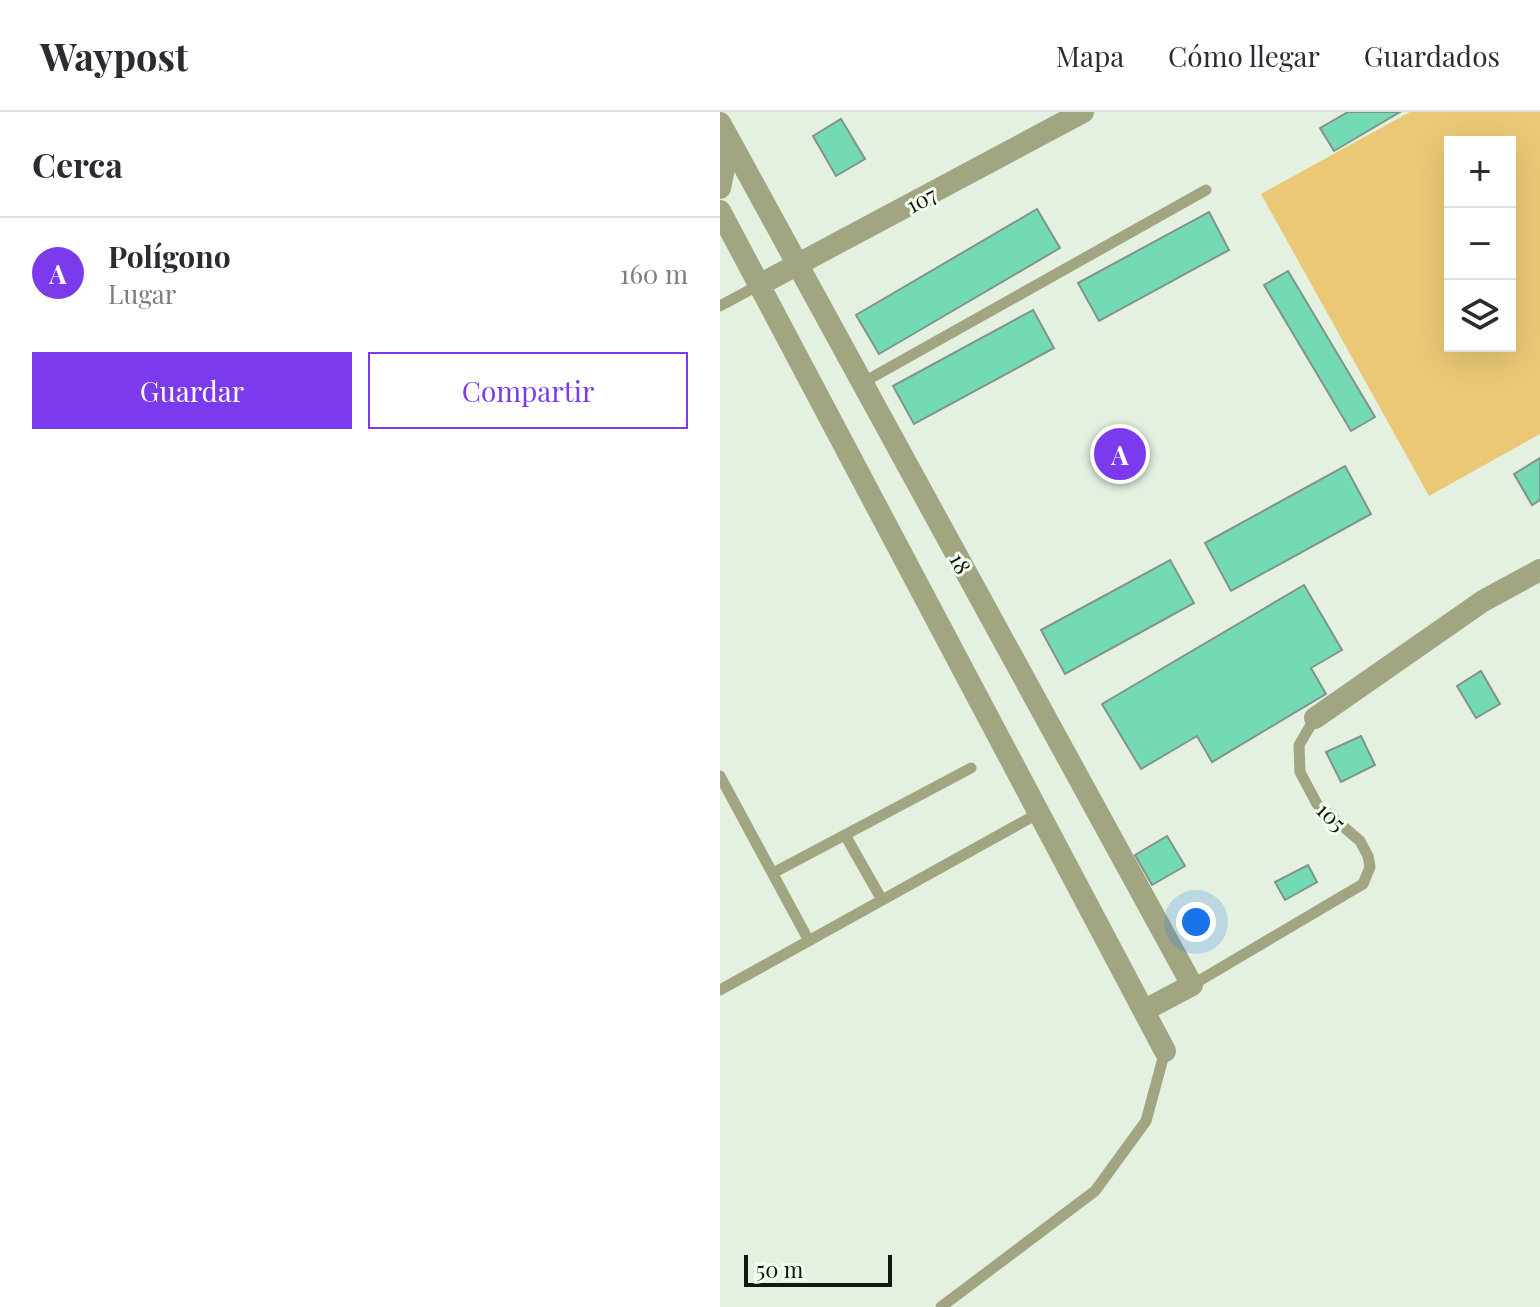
<!DOCTYPE html>
<html lang="es">
<head>
<meta charset="utf-8">
<style>
  body { margin:0; font-family:"Playfair Display",serif; background:#f2f2f3; color:#2b2b33 }
  .controls { position:absolute; right:24px; top:24px; display:grid; overflow:hidden; border-radius:0px; box-shadow:0 8px 32px #0002 }
  .controls button { width:72px; height:72px; display:grid; place-items:center; padding:0; border:0; border-bottom:2px solid #e1e1e2; background:#fff; color:#2b2b33; font:40px sans-serif }
  .scale { position:absolute; left:24px; bottom:20px; width:148px; box-sizing:border-box; padding-left:8px; border:4px solid #131712; border-top:0; font-size:22px; line-height:28px; white-space:nowrap; color:#131712; -webkit-text-stroke:6px #f1feee; paint-order:stroke }
  .you { position:absolute; left:476px; top:810px; width:28px; height:28px; margin:-20px; border:6px solid #fff; border-radius:50%; background:#1a73e8; box-shadow:0 0 0 12px #1a73e833 }
  .badge { display:grid; place-items:center; width:52px; height:52px; border-radius:50%; background:#7c3aed; color:#fff; font-size:26px; font-weight:700 }
  .pin { position:absolute; translate:-50% -50%; border:4px solid #fff; box-shadow:0 2px 8px #0006 }
  .list { margin:0; padding:0; list-style:none }
  h2 { display:flex; justify-content:space-between; align-items:center; height:104px; margin:0; padding:0 32px; font-size:34px }
  h2 small { font-size:26px; font-weight:400; color:#7c7c81 }
  .list li { display:grid; grid-template-columns:52px 1fr auto; gap:24px; align-items:center; box-sizing:border-box; height:112px; padding:0 32px; border-top:2px solid #e1e1e2 }
  .list b { display:block; font-size:30px; white-space:nowrap }
  .list p { margin:0; font-size:26px; white-space:nowrap; color:#7c7c81 }
  .list em { font-size:26px; font-style:normal; color:#7c7c81 }
  .actions { display:flex; gap:16px; padding:24px 32px }
  .actions a { flex:1; padding:18px 0; border:2px solid #7c3aed; border-radius:0px; text-align:center; font-size:28px; color:#7c3aed }
  .actions .main { background:#7c3aed; color:#fff }
  .icon { flex:none; width:44px; height:44px; fill:none; stroke:currentColor; stroke-width:2; stroke-linecap:round; stroke-linejoin:round }
  .map { position:relative; flex:none; width:820px; height:1195px; overflow:hidden }
  header { display:flex; align-items:center; gap:48px; box-sizing:border-box; height:112px; padding:0 40px; background:#fff; border-bottom:2px solid #e1e1e2 }
  header strong { font-size:38px }
  nav { display:flex; gap:44px; margin-inline-start:auto; font-size:28px }
  main { display:flex }
  aside { flex:1; background:#fff }
  .map>svg:first-child { display:block }
  .green { fill:#eac875; fill-rule:evenodd }
  .building { fill:#74dab3; stroke:#81948c; stroke-width:2 }
  .lines { fill:none; stroke-linecap:round; stroke-linejoin:round }
  .lane { stroke:#a1a581; stroke-width:11 }
  .street { stroke:#a1a581; stroke-width:22 }
  .labels { text-anchor:middle; dominant-baseline:central; stroke-width:6; stroke-linejoin:round; paint-order:stroke }
  .street-label { font-size:22px; fill:#131712; stroke:#f1feee }
</style>
</head>
<body>
<header>
<strong>Waypost</strong>
<nav><a>Mapa</a><a>Cómo llegar</a><a>Guardados</a></nav>
</header>
<main>
<aside>
<h2>Cerca<small></small></h2>
<ul class="list">
<li><span class="badge">A</span><div><b>Polígono</b><p>Lugar</p></div><em>160 m</em></li>
</ul>
<div class="actions"><a class="main">Guardar</a><a>Compartir</a></div>
</aside>
<div class="map">
<svg width="820" height="1195" viewBox="0 0 820 1195">
  <rect width="100%" height="100%" fill="#e4f1e1"/>
  <!-- green -->
  <path class="green" d="M690 0H820V322L709 384 541 82ZM730 30H790V234H730Z"/>
  <!-- building -->
  <g class="building">
    <polygon points="628,0 680,0 614,39 600,16"/>
    <polygon points="121,7 145,47 116,64 93,24"/>
    <polygon points="317,97 340,136 159,242 136,203"/>
    <polygon points="489,100 509,138 379,209 358,171"/>
    <polygon points="568,159 655,305 631,319 544,173"/>
    <polygon points="313,198 334,236 194,312 173,274"/>
    <polygon points="820,346 820,388 812,393 794,362"/>
    <polygon points="625,354 651,402 511,479 485,431"/>
    <polygon points="450,448 474,491 345,562 321,518"/>
    <polygon points="584,473 622,538 591,556 606,582 492,650 477,624 421,657 382,592"/>
    <polygon points="761,559 780,592 756,606 737,574"/>
    <polygon points="641,624 655,653 621,670 606,640"/>
    <polygon points="447,724 465,754 432,773 415,743"/>
    <polygon points="588,753 597,770 565,788 555,770"/>
  </g>
  <g class="lines">
    <!-- lane -->
    <g class="lane">
      <polyline points="0,194 39,173"/>
      <polyline points="142,271 486,78"/>
      <polyline points="0,664 89,829"/>
      <polyline points="125,723 162,788"/>
      <polyline points="53,761 251,656"/>
      <polyline points="472,873 643,772 650,755 648,744 640,729 597,692 580,660 579,633 595,606"/>
      <polyline points="0,878 319,701"/>
      <polyline points="221,1195 375,1079 426,1009 445,939"/>
    </g>
    <!-- street -->
    <g class="street">
      <polyline points="0,11 10,29"/>
      <polyline points="0,76 10,29 472,873 425,898"/>
      <polyline points="0,99 445,939"/>
      <polyline points="39,173 363,0"/>
      <polyline points="595,606 763,489 820,458"/>
    </g>
  </g>
  <g class="labels">
    <!-- street labels -->
    <g class="street-label">
      <text transform="translate(201 87) rotate(-28)">107</text>
      <text transform="translate(241 451) rotate(61)">18</text>
      <text transform="translate(612 704) rotate(44)">105</text>
    </g>
  </g>
</svg>
<div class="controls">
<button>+</button>
<button>−</button>
<button><svg class="icon" aria-label="layers" viewBox="0 0 24 24"><path d="M12 4l9 5-9 5-9-5zM3 14l9 5 9-5"/></svg></button>
</div>
<div class="scale">50 m</div>
<div class="you"></div>
<div class="pin badge" style="left:400px;top:342px">A</div>
</div>
</main>
</body>
</html>
